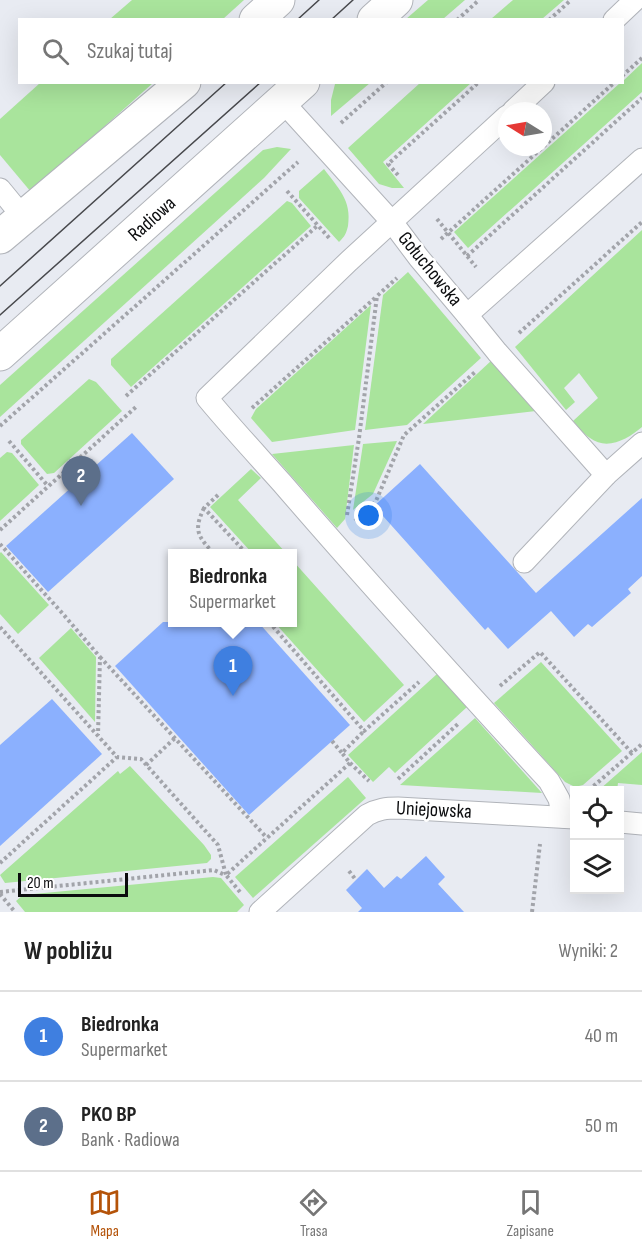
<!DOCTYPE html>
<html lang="pl">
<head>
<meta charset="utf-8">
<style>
  body { margin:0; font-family:"Sofia Sans Condensed",sans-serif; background:#f2f2f2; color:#222 }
  .controls { position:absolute; right:18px; bottom:18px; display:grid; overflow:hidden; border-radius:0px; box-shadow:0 6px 24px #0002 }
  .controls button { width:54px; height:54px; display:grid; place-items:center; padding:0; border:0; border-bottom:2px solid #e0e0e0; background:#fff; color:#222; font:30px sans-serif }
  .compass { position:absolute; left:498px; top:102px; width:54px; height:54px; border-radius:50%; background:#fff; box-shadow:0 6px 24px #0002; rotate:281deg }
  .scale { position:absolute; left:18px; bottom:15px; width:110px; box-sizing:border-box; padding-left:6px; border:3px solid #0b0c0e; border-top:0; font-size:16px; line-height:21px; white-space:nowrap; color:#0b0c0e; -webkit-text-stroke:4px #fff; paint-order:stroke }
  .you { position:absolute; left:369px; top:516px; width:21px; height:21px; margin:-15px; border:4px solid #fff; border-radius:50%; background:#1a73e8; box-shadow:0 0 0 9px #1a73e833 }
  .badge { display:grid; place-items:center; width:39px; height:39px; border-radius:50%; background:#b45309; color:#fff; font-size:20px; font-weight:700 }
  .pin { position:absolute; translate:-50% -50px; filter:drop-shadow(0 2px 3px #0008) }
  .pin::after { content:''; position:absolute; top:32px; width:21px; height:18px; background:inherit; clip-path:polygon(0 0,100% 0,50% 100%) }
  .popup { position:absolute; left:168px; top:549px; width:129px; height:78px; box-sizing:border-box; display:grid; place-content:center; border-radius:0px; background:#fff; filter:drop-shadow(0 2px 4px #0005); font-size:20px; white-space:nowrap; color:#767676 }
  .popup b { font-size:22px; color:#222 }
  .popup::after { content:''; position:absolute; left:50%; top:100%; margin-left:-12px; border:12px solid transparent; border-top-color:#fff }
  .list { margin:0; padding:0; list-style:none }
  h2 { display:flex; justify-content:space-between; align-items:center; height:78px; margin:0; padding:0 24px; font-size:26px }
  h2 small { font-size:20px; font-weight:400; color:#767676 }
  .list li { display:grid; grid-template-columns:39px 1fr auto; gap:18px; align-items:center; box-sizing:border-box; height:90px; padding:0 24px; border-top:2px solid #e0e0e0 }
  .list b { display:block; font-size:22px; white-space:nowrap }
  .list p { margin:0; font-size:20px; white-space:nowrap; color:#767676 }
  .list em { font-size:20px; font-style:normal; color:#767676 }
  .icon { flex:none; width:33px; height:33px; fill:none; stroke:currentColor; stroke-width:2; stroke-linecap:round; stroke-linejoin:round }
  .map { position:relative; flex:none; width:642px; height:912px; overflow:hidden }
  .search { position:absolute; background:#fff; box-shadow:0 6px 24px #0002; left:18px; right:18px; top:18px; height:66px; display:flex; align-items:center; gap:15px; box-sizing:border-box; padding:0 21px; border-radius:0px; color:#767676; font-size:22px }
  .sheet { height:258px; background:#fff }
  nav { display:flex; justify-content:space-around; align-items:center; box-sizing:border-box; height:84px; border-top:2px solid #e0e0e0; background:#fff; font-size:16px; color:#767676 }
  nav a { display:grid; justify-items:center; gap:3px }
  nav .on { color:#b45309 }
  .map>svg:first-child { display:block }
  .green { fill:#a9e49c }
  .building { fill:#8bb0fe }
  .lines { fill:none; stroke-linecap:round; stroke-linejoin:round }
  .lane-casing { stroke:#b1b4ba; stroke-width:23 }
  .secondary-casing { stroke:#b1b4ba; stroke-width:35 }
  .path { stroke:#a2a4aa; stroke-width:4; stroke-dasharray:3 3; stroke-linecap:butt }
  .lane { stroke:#fff; stroke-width:21 }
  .secondary { stroke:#fff; stroke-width:33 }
  .tram { stroke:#48494d; stroke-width:1.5 }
  .labels { text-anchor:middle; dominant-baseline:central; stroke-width:5; stroke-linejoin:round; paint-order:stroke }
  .street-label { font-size:20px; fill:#0b0c0e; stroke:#fff }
</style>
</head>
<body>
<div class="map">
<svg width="642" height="912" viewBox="0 0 642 912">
  <rect width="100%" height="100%" fill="#e8ebf2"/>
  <!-- green -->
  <g class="green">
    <polygon points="132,0 244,0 223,19 110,19"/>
    <polygon points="428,0 465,0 443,19 406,19"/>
    <polygon points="513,0 564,0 542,19 491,19"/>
    <polygon points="642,63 642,92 468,248 454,232 620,83 622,82 623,81"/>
    <polygon points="40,83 153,83 31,192 0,155 0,119"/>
    <polygon points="337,83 370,83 331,116 331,100 335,84"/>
    <polygon points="420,83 471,83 383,162 404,188 392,188 379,184 348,148"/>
    <polygon points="277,147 291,149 264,178 0,417 0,385 263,150"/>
    <path d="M324 169C338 188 352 200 348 226 346 234 345 236 339 242L299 198V191Z"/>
    <polygon points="287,201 292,203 311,226 131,387 111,365 111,359"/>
    <path d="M642 230V427C628 439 607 451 590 438 583 434 578 426 573 421L598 398 579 373 564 388 575 402 566 410 515 347Z"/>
    <polygon points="408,272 481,358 407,425 365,430 383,295"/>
    <polygon points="371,305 355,430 272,442 251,418 256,409"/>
    <polygon points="492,360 536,411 423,424"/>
    <polygon points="89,379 96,382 122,411 54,473 47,474 21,444 21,440"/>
    <polygon points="397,441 373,494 353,510 363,444"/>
    <polygon points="354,445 345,519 337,528 272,454"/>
    <polygon points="7,452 12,453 39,485 0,521 0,458"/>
    <polygon points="251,469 261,478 238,500 286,553 252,553 210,507"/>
    <polygon points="1,552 49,605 18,634 0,614 0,553"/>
    <polygon points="293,561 404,685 364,722 275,623 293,622"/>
    <polygon points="71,628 96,657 95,722 39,658"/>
    <polygon points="541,662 622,751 583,785 575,787 565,782 494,703"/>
    <polygon points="437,674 467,707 395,773 389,767 373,782 348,755"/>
    <polygon points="475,718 542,793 400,785"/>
    <polygon points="642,752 642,785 618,783 617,790 599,790"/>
    <polygon points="130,766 204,845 211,855 211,859 207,863 5,883 0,875 118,771 120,774"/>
    <polygon points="348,777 366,798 253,898 235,877"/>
    <polygon points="213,877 221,878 244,905 237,912 25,912 16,901 23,895"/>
  </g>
  <!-- building -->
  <g class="building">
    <polygon points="132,433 174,479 48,592 6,546"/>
    <polygon points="420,464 536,593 642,498 642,576 628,589 631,593 592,627 588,624 574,637 551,611 508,649 488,627 485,630 374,506"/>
    <polygon points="163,622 258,622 350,725 249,815 115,666"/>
    <polygon points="52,699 102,754 0,846 0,745"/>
    <polygon points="426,856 445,877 438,884 464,912 358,912 362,908 346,890 367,869 384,888 397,876 401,879"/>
  </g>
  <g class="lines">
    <!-- lane casing -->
    <g class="lane-casing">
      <g id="lane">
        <polyline points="614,20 635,0"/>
        <polyline points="283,102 392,222 419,258 467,315 642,159"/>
        <polyline points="513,111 544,82"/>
        <path d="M507 116 349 261 207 398C231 427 257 455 282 483 369 584 459 683 549 781L559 799 563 817"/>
        <polyline points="0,189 23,217"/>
        <polyline points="467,315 497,352 606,475 642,443"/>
        <polyline points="524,562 606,475"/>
        <polyline points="620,822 642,824"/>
        <path d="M260 912 367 815C378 809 386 808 398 808L574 818"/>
      </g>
    </g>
    <!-- secondary casing -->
    <g class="secondary-casing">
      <g id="secondary">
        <polyline points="256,20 278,0"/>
        <polyline points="374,20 396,0"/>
        <polyline points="0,237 184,82"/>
        <polyline points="0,354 303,82"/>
      </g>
    </g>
    <!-- path -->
    <g class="path">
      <polyline points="457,20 479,0"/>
      <polyline points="549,20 571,0"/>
      <polyline points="622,76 642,58"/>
      <polyline points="341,123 387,82"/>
      <polyline points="398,175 388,164 479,82"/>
      <polyline points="287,191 331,240"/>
      <polyline points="437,219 476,267"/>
      <polyline points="441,239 615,82"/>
      <polyline points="467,256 642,98"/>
      <polyline points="519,333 642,222"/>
      <polyline points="126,396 317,226"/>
      <polyline points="252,408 376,297"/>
      <polyline points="0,426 298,162"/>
      <polyline points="9,441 48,486"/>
      <polyline points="218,495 204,508 246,553 245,554"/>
      <path d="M204 508C193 531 198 536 214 554"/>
      <polyline points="347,515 359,438 377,296 397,278"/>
      <polyline points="355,521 376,501 404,435 475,372"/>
      <polyline points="0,530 137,406"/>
      <polyline points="0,544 63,614 100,657 98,735"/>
      <polyline points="269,622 364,731 419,682"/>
      <polyline points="0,627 117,757 141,759 218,845 226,875"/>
      <polyline points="100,657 267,838"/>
      <polyline points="500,686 540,652 632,753"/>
      <polyline points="332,741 342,753"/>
      <polyline points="350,763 369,781"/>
      <polyline points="146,765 175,738"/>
      <polyline points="398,779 459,723"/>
      <polyline points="589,790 642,744"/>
      <polyline points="0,863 117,757"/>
      <polyline points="349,871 356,880"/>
      <polyline points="0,892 214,870 225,875"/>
      <polyline points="240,892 226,875 350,763 342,753 364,731"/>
      <polyline points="0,894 15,912"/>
      <polyline points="532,912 540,844"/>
    </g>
    <!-- lane -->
    <use href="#lane" class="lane"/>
    <!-- secondary -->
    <use href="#secondary" class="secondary"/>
    <!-- tram -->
    <g class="tram">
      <polyline points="297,20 319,0"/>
      <polyline points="331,20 353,0"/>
      <polyline points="0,286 227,82"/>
      <polyline points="0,315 261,82"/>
    </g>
  </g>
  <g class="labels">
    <!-- street labels -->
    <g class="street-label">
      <text transform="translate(152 219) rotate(-42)">Radiowa</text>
      <text transform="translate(430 269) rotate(51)">Gołuchowska</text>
      <text transform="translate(434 810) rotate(3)">Uniejowska</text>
    </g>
  </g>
</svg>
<div class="controls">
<button><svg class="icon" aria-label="locate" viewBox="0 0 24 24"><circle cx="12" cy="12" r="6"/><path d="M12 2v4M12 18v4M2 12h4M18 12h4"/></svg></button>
<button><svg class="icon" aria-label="layers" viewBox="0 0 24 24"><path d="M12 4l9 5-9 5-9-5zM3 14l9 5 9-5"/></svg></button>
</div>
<svg class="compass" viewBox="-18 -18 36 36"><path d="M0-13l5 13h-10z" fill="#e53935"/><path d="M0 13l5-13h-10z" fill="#767676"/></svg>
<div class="scale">20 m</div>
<div class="you"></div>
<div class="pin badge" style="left:233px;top:696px;background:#3f7fe0">1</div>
<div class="popup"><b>Biedronka</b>Supermarket</div>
<div class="pin badge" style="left:81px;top:506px;background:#5c6f8a">2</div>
<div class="search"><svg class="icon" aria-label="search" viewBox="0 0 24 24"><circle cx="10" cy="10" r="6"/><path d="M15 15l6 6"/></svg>Szukaj tutaj</div>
</div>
<section class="sheet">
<h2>W pobliżu<small>Wyniki: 2</small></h2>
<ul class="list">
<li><span class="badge" style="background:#3f7fe0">1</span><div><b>Biedronka</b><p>Supermarket</p></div><em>40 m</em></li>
<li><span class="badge" style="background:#5c6f8a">2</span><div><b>PKO BP</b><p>Bank · Radiowa</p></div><em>50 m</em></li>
</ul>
</section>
<nav>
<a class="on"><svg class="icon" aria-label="map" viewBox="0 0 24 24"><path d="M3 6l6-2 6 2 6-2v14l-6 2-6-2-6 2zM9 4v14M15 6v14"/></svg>Mapa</a>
<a><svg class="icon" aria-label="directions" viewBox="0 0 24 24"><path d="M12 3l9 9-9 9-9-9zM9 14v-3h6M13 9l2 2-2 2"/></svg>Trasa</a>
<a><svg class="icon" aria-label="saved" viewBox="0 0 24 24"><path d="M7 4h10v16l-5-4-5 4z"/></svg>Zapisane</a>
</nav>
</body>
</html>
